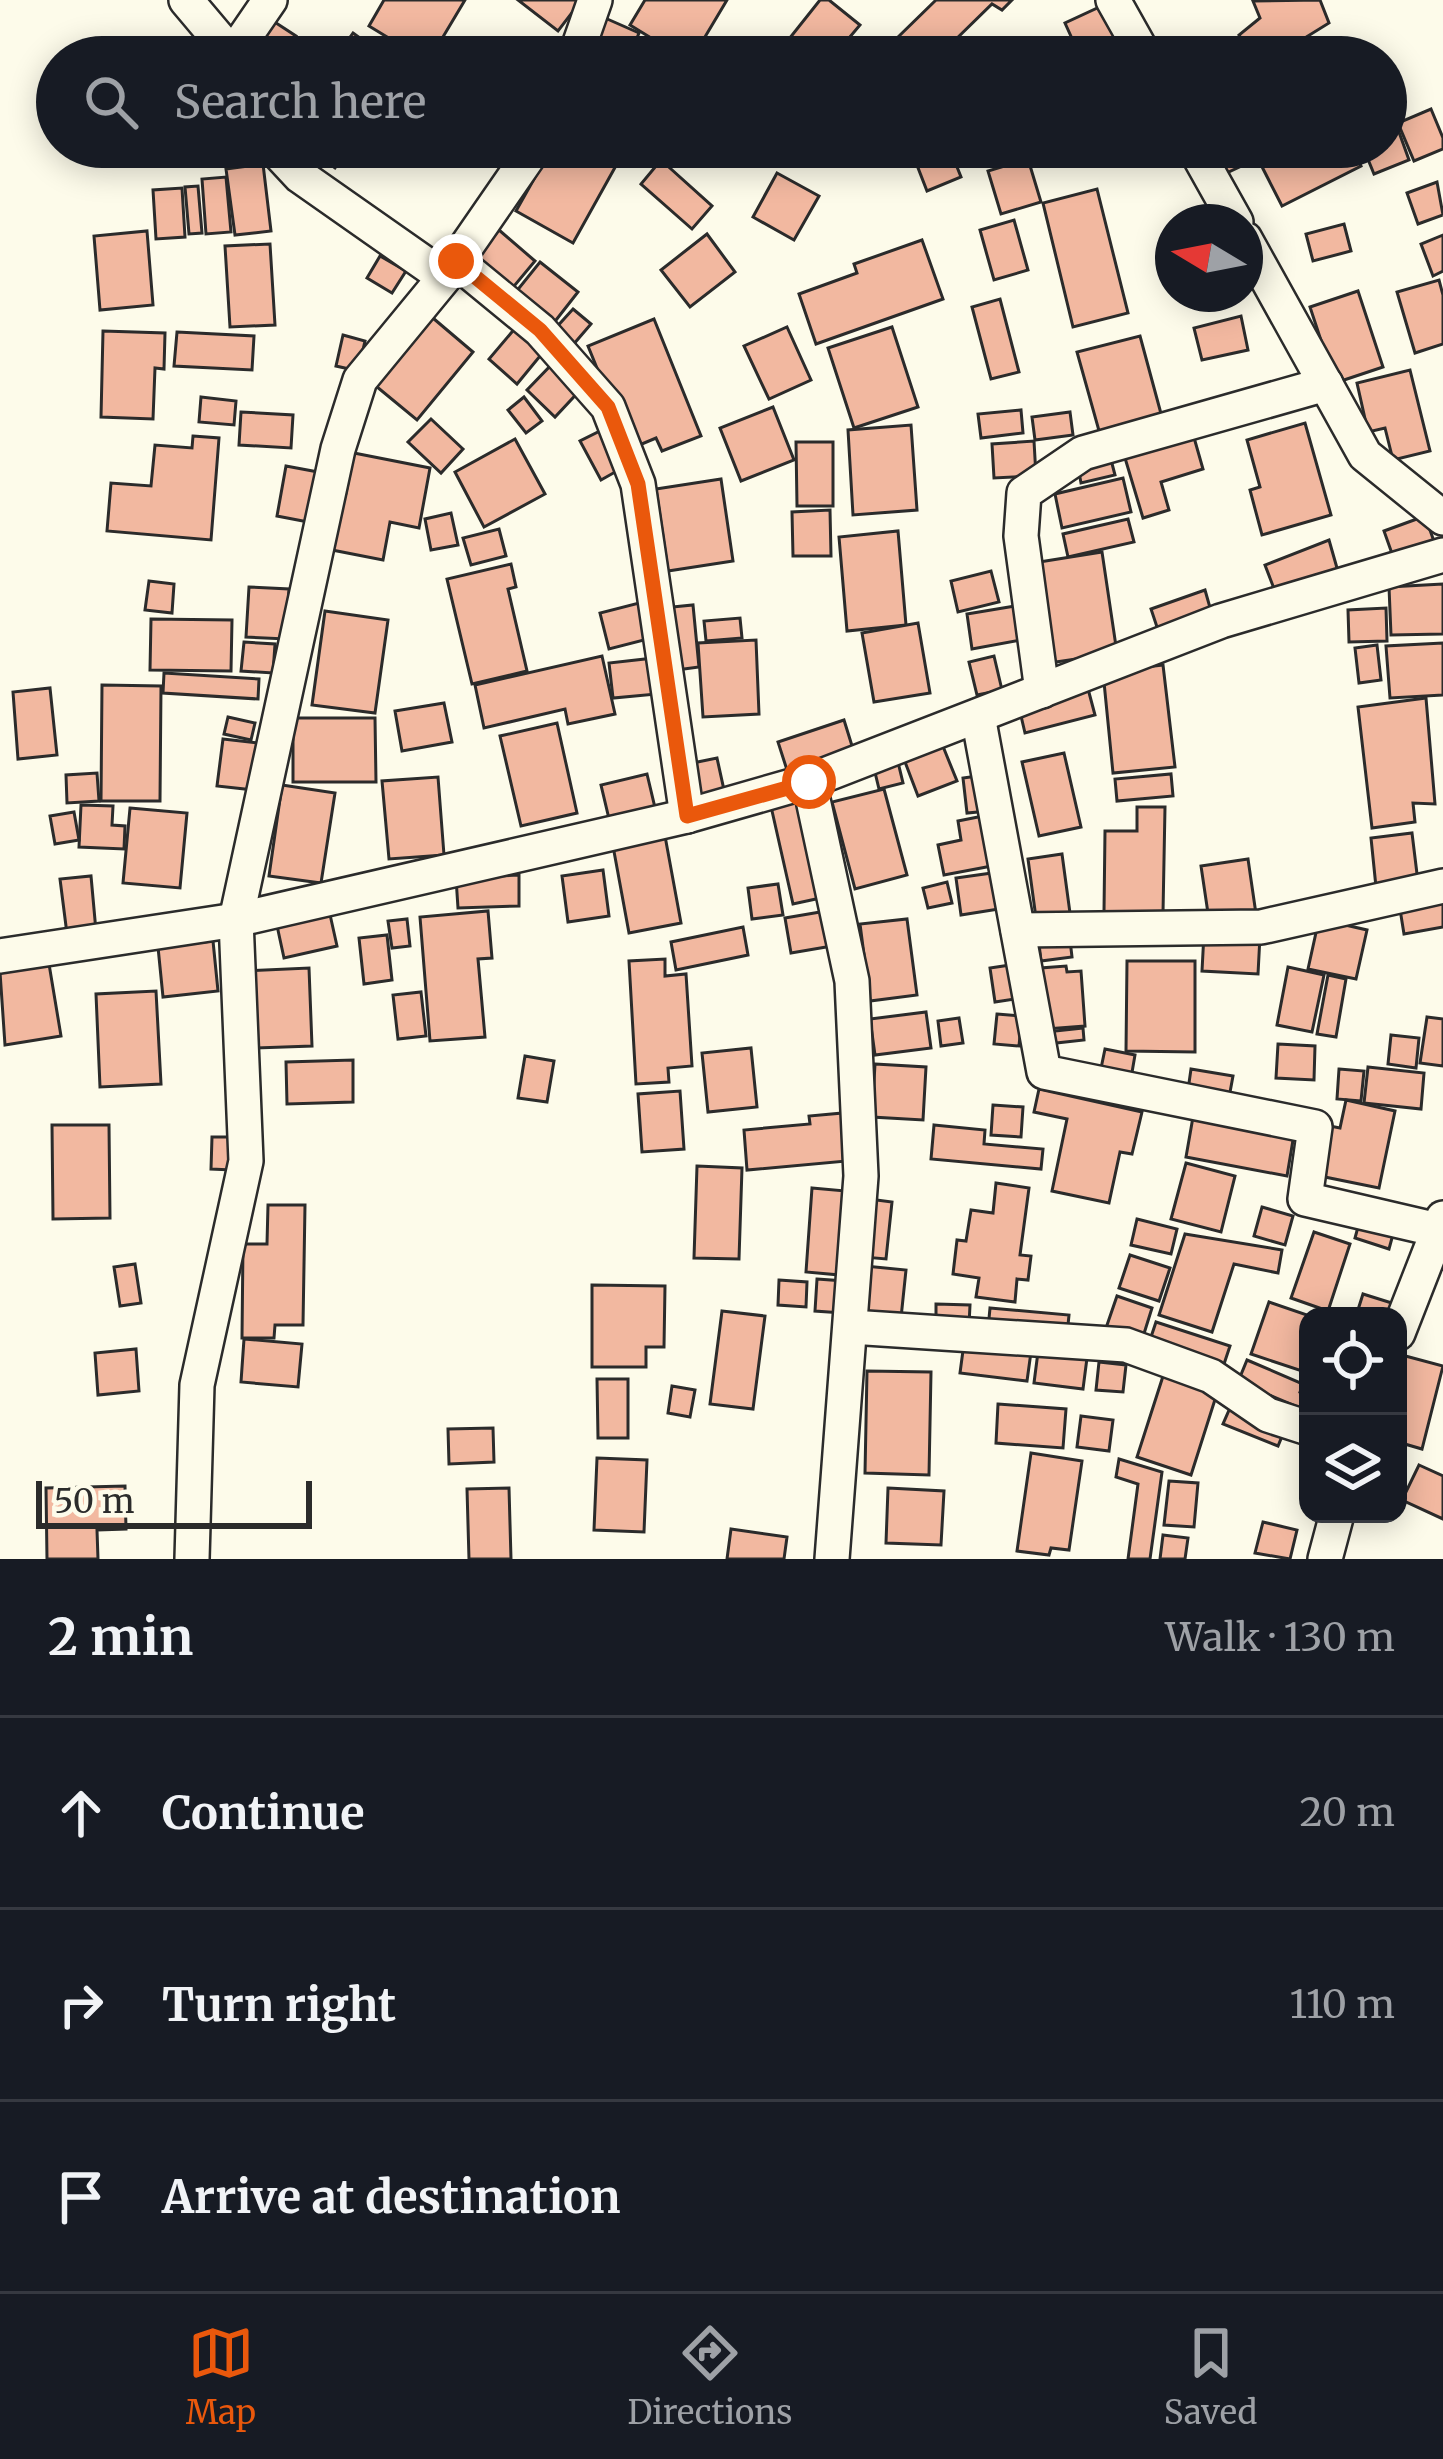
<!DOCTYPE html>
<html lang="en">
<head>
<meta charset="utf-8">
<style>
  body { margin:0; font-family:Merriweather,serif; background:#20242c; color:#f1f3f6 }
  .controls { position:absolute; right:36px; bottom:36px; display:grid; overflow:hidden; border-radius:24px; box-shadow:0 6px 30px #0003 }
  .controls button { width:108px; height:108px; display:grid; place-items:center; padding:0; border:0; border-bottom:3px solid #363941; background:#171b24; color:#f1f3f6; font:60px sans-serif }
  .compass { position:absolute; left:1155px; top:204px; width:108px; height:108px; border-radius:50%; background:#171b24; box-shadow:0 6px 30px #0003; rotate:280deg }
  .scale { position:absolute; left:36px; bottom:30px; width:276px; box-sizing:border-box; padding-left:12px; border:6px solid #2b2b2b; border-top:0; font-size:33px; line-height:42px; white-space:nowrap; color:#2b2b2b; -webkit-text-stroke:9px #fdfbea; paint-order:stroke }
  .stop { position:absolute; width:36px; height:36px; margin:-27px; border:9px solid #ea580c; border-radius:50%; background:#fff }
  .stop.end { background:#ea580c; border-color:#fff; box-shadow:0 3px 12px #0008 }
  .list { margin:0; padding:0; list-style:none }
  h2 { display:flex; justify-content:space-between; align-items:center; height:156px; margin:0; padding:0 48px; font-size:51px }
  h2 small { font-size:39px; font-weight:400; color:#9ea1a6 }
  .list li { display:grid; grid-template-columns:78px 1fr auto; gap:36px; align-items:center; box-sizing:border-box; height:192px; padding:0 48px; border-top:3px solid #363941 }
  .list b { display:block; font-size:45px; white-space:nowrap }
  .list em { font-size:39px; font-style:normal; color:#9ea1a6 }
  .icon { flex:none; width:66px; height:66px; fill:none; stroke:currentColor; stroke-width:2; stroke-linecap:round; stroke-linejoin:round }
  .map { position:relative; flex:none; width:1443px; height:1559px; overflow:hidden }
  .search { position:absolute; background:#171b24; box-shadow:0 6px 30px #0003; left:36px; right:36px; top:36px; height:132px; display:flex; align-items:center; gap:30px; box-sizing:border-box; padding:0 42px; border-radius:66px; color:#9ea1a6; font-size:45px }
  .sheet { height:732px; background:#171b24 }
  nav { display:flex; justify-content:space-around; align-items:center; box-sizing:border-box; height:168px; border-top:3px solid #363941; background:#171b24; font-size:33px; color:#9ea1a6 }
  nav a { display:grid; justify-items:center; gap:6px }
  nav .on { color:#ea580c }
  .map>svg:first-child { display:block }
  .building { fill:#f2b8a0; stroke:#2b2b2b; stroke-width:3 }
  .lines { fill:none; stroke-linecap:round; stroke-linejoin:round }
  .minor-casing { stroke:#2b2b2b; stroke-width:38 }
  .minor { stroke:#fdfbea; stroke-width:33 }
  .route { stroke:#ea580c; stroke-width:15 }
</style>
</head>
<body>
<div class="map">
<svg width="1443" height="1559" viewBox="0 0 1443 1559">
  <rect width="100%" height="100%" fill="#fdfbea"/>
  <!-- building -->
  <g class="building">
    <polygon points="384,0 465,0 431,57 420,57 369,26"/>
    <polygon points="518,0 580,0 581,1 558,31"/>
    <polygon points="645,0 727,0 693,57 682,57 630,25"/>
    <polygon points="820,0 829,0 860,25 833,57 801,57 785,44"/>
    <polygon points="936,0 1012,0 1002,10 992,4 950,45 943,42 928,57 911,57 895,40"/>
    <polygon points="1320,0 1329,23 1274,57 1253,57 1239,35 1260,18 1253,1"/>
    <polygon points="1106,4 1120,35 1079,54 1065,23"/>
    <polygon points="605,18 639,33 629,57 587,57"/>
    <polygon points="270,19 296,36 283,57 255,57 248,53"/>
    <polygon points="353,33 386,57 336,57"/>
    <polygon points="1431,109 1443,138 1443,149 1414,161 1398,123"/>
    <polygon points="1395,121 1409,160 1374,174 1363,147 1386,147 1386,125"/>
    <polygon points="307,147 350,147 335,168"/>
    <polygon points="552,147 591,147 618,162 573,243 516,211"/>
    <polygon points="949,147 961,177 927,191 915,160"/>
    <polygon points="1204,147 1245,147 1252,161 1218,177"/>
    <polygon points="1266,147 1352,147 1361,166 1282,206 1255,153"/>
    <polygon points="1028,159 1041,202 1001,214 988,171"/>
    <polygon points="661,160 712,206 692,229 641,184"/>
    <polygon points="263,164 271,231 235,235 226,169"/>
    <polygon points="777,173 819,196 794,240 753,217"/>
    <polygon points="226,177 231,232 206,234 202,179"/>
    <polygon points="1437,182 1443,215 1418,224 1407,193"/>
    <polygon points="198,186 202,233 189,234 185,187"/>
    <polygon points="182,188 185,237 156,239 153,190"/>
    <polygon points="1097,189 1128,313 1073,327 1043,203"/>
    <polygon points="1014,220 1028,270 994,280 980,230"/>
    <polygon points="1344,224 1351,251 1313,261 1306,234"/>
    <polygon points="499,230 535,261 510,291 473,260"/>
    <polygon points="147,231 153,305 100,310 94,236"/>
    <polygon points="707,234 735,272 690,307 661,270"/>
    <polygon points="1443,235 1443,271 1433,276 1421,244"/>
    <polygon points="922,240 943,299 816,344 799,294 857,273 854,264"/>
    <polygon points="270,244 275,325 230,327 225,246"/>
    <polygon points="380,256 406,271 392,293 367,278"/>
    <polygon points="540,262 578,292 549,329 511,298"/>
    <polygon points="1439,280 1443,295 1443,344 1415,353 1397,292"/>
    <polygon points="1358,291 1383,367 1335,383 1310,307"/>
    <polygon points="1000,299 1019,372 991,379 972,307"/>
    <polygon points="573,309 591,324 572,346 554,330"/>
    <polygon points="427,313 473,352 417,420 371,382"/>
    <polygon points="1241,316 1248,350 1202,360 1194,328"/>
    <polygon points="654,319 701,436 662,451 656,438 630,449 588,346"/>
    <polygon points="517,326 545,350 517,384 489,359"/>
    <polygon points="787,327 811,380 769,399 744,346"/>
    <polygon points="892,327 918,407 854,428 828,348"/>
    <polygon points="103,331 165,333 164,369 155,368 153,419 101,417"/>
    <polygon points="177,332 254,336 252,370 174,366"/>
    <polygon points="343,335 365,341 358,371 336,366"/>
    <polygon points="1140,336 1163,421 1101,438 1077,352"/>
    <polygon points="557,359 584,386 555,417 527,390"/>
    <polygon points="1410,370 1430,451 1393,460 1385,428 1368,432 1357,383"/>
    <polygon points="201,397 236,401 234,425 199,422"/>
    <polygon points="524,397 542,421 526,433 508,410"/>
    <polygon points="773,407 794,460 741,481 720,428"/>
    <polygon points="1021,410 1023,433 981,438 978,414"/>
    <polygon points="241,412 293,415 291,448 239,445"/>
    <polygon points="1070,412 1073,435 1035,440 1032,417"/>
    <polygon points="431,419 463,449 441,473 408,442"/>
    <polygon points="1305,423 1331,515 1262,535 1250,490 1260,487 1247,440"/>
    <polygon points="911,425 917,510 853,515 848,430"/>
    <polygon points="1191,427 1203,469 1161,482 1169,510 1143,518 1122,448"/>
    <polygon points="604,429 624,467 601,480 580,441"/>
    <polygon points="193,436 219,438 211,540 107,531 111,483 151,486 155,445 192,448"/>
    <polygon points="515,439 545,494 484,527 455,472"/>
    <polygon points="1034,441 1036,476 994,478 992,444"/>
    <polygon points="796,442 833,442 833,506 797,506"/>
    <polygon points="1109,452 1115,475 1081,483 1077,461"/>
    <polygon points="354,453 430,468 419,528 390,522 383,560 327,549 338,491 346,493"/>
    <polygon points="286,466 318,472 308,522 277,516"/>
    <polygon points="1123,478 1131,512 1062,528 1055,494"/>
    <polygon points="721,479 733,561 668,571 656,489"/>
    <polygon points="830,510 831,556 793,556 792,512"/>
    <polygon points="451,513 458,545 431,550 425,519"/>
    <polygon points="1425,516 1436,547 1395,562 1384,531"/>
    <polygon points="1128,519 1134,542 1068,557 1063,534"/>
    <polygon points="499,529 506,556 471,565 463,538"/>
    <polygon points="898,531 906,625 847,631 839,537"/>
    <polygon points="1329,540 1341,582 1278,599 1265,565"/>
    <polygon points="1102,552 1117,653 1049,663 1033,563"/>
    <polygon points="511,564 516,587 508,589 527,671 472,684 447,579"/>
    <polygon points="991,571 999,602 958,612 951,581"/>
    <polygon points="149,581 174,584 172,613 145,610"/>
    <polygon points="1443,584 1443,634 1391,635 1389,587"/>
    <polygon points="249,587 289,589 286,639 246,637"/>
    <polygon points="1205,590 1213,618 1161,639 1151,609"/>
    <polygon points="639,603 648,639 609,649 600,613"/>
    <polygon points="693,605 699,667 669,671 662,608"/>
    <polygon points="1015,606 1021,640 972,649 967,614"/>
    <polygon points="1386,608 1387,641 1349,642 1348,610"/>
    <polygon points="325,611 388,620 375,713 312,705"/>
    <polygon points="740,618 742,638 706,641 704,621"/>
    <polygon points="151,619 232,620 231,671 150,670"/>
    <polygon points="918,623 930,693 874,702 862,633"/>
    <polygon points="756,640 759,714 703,717 698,643"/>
    <polygon points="244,642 275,644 273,673 241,671"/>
    <polygon points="1443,643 1443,695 1390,698 1386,646"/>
    <polygon points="1377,645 1381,680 1359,683 1355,648"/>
    <polygon points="602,656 615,714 568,724 565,709 484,728 475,685"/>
    <polygon points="994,656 1002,690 977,695 969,662"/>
    <polygon points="654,658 657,694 613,698 609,663"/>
    <polygon points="1163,665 1175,767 1113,773 1103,672"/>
    <polygon points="164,673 259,679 258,699 163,693"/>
    <polygon points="102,685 161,686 160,801 101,801"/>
    <polygon points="1087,685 1095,715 1025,733 1018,703"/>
    <polygon points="50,688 57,755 18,759 13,692"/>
    <polygon points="1426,698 1435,804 1413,803 1415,822 1372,828 1358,707"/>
    <polygon points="444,703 452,742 402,751 395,711"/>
    <polygon points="228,717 255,723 251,740 224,734"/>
    <polygon points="293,718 375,718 376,782 293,782"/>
    <polygon points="844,720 853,749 787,770 778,742"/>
    <polygon points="557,723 577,813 521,826 500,736"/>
    <polygon points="223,739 259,743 254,790 217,786"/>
    <polygon points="940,739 957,781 918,796 902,754"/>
    <polygon points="1064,753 1081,827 1039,836 1022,762"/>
    <polygon points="717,758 724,790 694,797 688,764"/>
    <polygon points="897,758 903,783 879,789 873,764"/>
    <polygon points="97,773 99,801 67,803 66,775"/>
    <polygon points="647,774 656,812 610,823 601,785"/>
    <polygon points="1171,774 1173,796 1117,801 1115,779"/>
    <polygon points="985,775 989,811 967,813 963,778"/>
    <polygon points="438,777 444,855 389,859 382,781"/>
    <polygon points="282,785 335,793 321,883 269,876"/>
    <polygon points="884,789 907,875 855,889 832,802"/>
    <polygon points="802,795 825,897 793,904 770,802"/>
    <polygon points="81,805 113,806 112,825 125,826 124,849 79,847"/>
    <polygon points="1137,807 1165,807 1163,913 1104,912 1105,831 1137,831"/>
    <polygon points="130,808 187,813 180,888 123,883"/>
    <polygon points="74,812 79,840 55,844 50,816"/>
    <polygon points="988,815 997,865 944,875 938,845 961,840 958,821"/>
    <polygon points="1412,833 1418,882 1376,887 1371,838"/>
    <polygon points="665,836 681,923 629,933 613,846"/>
    <polygon points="1062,854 1070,913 1036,918 1028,859"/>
    <polygon points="1248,859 1256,914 1209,920 1201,866"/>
    <polygon points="603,870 609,916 568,922 562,876"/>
    <polygon points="999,872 1005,908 961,915 956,878"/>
    <polygon points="519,875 519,906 458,908 456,878"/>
    <polygon points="91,876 96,931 67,934 60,879"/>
    <polygon points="947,882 952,903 928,908 923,888"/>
    <polygon points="778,884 783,915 752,919 748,888"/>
    <polygon points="1443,895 1443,927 1404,934 1399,903"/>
    <polygon points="329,910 337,946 284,958 276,921"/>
    <polygon points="488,911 492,958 478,959 485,1037 430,1041 420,917"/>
    <polygon points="826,911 832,946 791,953 785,918"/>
    <polygon points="407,919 410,946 392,948 388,921"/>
    <polygon points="907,919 917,995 870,1001 860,924"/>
    <polygon points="1319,919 1367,930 1356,979 1308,969"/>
    <polygon points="743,927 748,955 676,970 671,942"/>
    <polygon points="1204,933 1260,936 1258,974 1202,971"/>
    <polygon points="387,935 392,980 364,984 359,938"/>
    <polygon points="1070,940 1072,957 1041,961 1039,944"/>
    <polygon points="213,941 218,991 163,997 158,947"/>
    <polygon points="665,959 665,976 686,974 692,1066 668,1068 669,1082 636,1084 629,961"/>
    <polygon points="1127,961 1195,961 1195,1052 1126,1051"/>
    <polygon points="49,964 61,1036 5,1045 0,972"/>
    <polygon points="1017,964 1021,998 995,1002 990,968"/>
    <polygon points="1066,966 1067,972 1081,971 1085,1026 1046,1029 1041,968"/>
    <polygon points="1288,967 1324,975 1312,1032 1277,1025"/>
    <polygon points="309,968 312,1046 256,1048 246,971"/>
    <polygon points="1328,975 1346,979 1336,1037 1317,1034"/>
    <polygon points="156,991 161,1084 100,1087 96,994"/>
    <polygon points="421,992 426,1036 398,1039 393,995"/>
    <polygon points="926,1012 931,1048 875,1055 870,1019"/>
    <polygon points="997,1014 1022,1016 1019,1046 994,1044"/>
    <polygon points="1427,1017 1443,1019 1443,1066 1420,1063"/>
    <polygon points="959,1018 963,1043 941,1046 938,1021"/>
    <polygon points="1083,1028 1084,1040 1047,1044 1046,1032"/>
    <polygon points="1391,1035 1419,1038 1416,1068 1388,1064"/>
    <polygon points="1278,1044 1315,1046 1314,1080 1276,1078"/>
    <polygon points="751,1048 757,1107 708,1112 702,1053"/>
    <polygon points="1105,1049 1135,1055 1130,1084 1099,1078"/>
    <polygon points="525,1056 554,1061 547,1102 518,1098"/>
    <polygon points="353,1060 353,1102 287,1104 286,1062"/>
    <polygon points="875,1064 926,1067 923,1120 872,1117"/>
    <polygon points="1368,1067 1424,1073 1421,1109 1364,1103"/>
    <polygon points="1191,1069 1233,1076 1228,1103 1187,1097"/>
    <polygon points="1339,1069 1364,1071 1361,1101 1337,1099"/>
    <polygon points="1039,1089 1142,1112 1132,1154 1120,1152 1109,1203 1052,1191 1067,1119 1034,1112"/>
    <polygon points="680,1091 684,1149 642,1152 638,1094"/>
    <polygon points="1346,1100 1395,1111 1379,1188 1320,1176 1330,1126 1340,1128"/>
    <polygon points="993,1105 1023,1107 1021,1137 991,1135"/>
    <polygon points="843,1113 847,1161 747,1170 744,1130 810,1124 809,1116"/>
    <polygon points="1193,1117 1294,1134 1287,1176 1186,1157"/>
    <polygon points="52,1125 109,1125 110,1218 53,1219"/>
    <polygon points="934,1125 985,1130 984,1144 1043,1149 1041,1169 931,1159"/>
    <polygon points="212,1137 233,1137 232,1170 211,1169"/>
    <polygon points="1186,1163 1235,1176 1221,1232 1171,1219"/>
    <polygon points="697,1166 742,1168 739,1259 694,1258"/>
    <polygon points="996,1183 1029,1188 1020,1255 1031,1256 1028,1280 1017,1279 1015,1302 976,1297 979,1278 953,1274 957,1240 966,1241 971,1210 993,1213"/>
    <polygon points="812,1188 846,1191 840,1275 806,1272"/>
    <polygon points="869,1199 892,1202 886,1259 863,1257"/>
    <polygon points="268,1205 305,1205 303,1325 275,1325 274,1338 242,1338 243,1244 267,1244"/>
    <polygon points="1262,1207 1293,1216 1285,1245 1254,1236"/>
    <polygon points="1361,1216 1395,1227 1389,1249 1355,1238"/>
    <polygon points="1137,1219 1177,1229 1171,1254 1131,1245"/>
    <polygon points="1314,1232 1350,1244 1328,1311 1291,1298"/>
    <polygon points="1185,1234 1282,1250 1278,1273 1234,1264 1212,1332 1159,1315"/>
    <polygon points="1130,1255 1170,1268 1159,1301 1119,1288"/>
    <polygon points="135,1264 141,1303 120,1306 114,1267"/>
    <polygon points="865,1266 906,1270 901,1318 860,1315"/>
    <polygon points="817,1279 844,1281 842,1313 815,1311"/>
    <polygon points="779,1280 807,1282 806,1307 778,1305"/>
    <polygon points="592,1285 665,1286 664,1347 646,1347 646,1367 592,1367"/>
    <polygon points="1363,1294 1395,1304 1391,1316 1356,1316"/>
    <polygon points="1117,1296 1152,1308 1142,1340 1106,1328"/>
    <polygon points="1269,1302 1310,1316 1308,1373 1251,1354"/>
    <polygon points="936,1304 970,1305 969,1325 936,1324"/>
    <polygon points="990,1308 1069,1315 1067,1335 988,1329"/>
    <polygon points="722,1311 765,1316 753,1409 710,1404"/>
    <polygon points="1156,1322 1230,1346 1222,1370 1148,1346"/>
    <polygon points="244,1339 302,1344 298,1387 241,1382"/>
    <polygon points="964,1343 1031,1352 1027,1381 960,1373"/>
    <polygon points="136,1349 139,1391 98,1395 95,1353"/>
    <polygon points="1038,1352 1087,1358 1083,1389 1034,1383"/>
    <polygon points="1398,1354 1443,1366 1422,1449 1398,1442"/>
    <polygon points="1247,1360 1303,1384 1300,1392 1308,1395 1307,1411 1238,1382"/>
    <polygon points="1099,1362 1126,1365 1123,1392 1096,1390"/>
    <polygon points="1165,1370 1219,1387 1191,1475 1137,1457"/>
    <polygon points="867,1371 931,1372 929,1475 865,1473"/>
    <polygon points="597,1379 628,1379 628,1438 598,1438"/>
    <polygon points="672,1386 695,1390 690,1417 668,1413"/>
    <polygon points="998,1404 1066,1409 1063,1448 996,1443"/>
    <polygon points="1230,1408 1285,1429 1278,1446 1223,1424"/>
    <polygon points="1081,1416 1113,1420 1109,1451 1077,1447"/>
    <polygon points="493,1428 494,1462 449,1464 448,1429"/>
    <polygon points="1031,1453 1082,1461 1069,1550 1051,1548 1049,1555 1017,1551"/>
    <polygon points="597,1458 647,1460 644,1532 594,1530"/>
    <polygon points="1119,1459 1162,1472 1150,1559 1128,1559 1138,1484 1116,1477"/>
    <polygon points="1419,1465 1443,1476 1443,1519 1402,1500"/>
    <polygon points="1169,1481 1198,1483 1194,1527 1164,1525"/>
    <polygon points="125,1486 126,1529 97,1530 98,1559 47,1559 46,1488"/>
    <polygon points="509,1488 511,1559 469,1559 467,1489"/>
    <polygon points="888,1488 944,1491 941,1545 886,1543"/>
    <polygon points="1263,1522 1297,1530 1290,1559 1255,1553"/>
    <polygon points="731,1529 787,1537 784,1559 727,1559"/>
    <polygon points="1163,1535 1188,1538 1185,1559 1160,1559"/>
  </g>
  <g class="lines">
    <!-- minor casing -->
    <g class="minor-casing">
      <g id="minor">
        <polyline points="186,0 234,57"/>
        <polyline points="1113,0 1145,57"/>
        <polyline points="233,54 270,0"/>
        <polyline points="575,57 595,0"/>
        <polyline points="273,147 300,176 444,277"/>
        <polyline points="1194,147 1236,222"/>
        <polyline points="1245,239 1365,455 1443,518"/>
        <polyline points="456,261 540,330 608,407 638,484 687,816"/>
        <polyline points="1042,691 1021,536 1024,493 1083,453 1326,384"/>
        <polyline points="978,716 1044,1072 1315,1127 1305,1199 1438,1230"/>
        <polyline points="809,781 852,981 861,1176 832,1559"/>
        <polyline points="1018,930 1261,927 1443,886"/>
        <polyline points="0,956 236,920 687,816 809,781 1221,621 1443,555"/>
        <polyline points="851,1327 1126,1345 1211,1376 1268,1415 1308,1428"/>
        <polyline points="1398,1333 1443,1218"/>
        <polyline points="192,1559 197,1385 246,1161 236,920 338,449 360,380 448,273 535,147"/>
        <polyline points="1325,1559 1337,1514"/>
      </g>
    </g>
    <!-- minor -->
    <use href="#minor" class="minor"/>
  </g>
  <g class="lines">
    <!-- route -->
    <polyline class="route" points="456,261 540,330 608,407 638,484 687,816 809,782"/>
  </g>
</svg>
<div class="controls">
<button><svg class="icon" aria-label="locate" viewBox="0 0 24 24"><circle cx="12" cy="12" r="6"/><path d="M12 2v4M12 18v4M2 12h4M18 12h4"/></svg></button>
<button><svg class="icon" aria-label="layers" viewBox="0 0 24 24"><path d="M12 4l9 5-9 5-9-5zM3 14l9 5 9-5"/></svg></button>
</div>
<svg class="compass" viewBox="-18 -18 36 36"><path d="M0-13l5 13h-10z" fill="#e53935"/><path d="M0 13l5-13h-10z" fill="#9ea1a6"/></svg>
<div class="scale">50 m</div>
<div class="stop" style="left:809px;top:782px"></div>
<div class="stop end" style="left:456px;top:261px"></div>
<div class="search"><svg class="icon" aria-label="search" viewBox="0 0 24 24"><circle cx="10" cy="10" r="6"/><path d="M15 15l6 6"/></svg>Search here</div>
</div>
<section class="sheet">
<h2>2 min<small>Walk · 130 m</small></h2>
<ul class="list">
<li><svg class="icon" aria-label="ahead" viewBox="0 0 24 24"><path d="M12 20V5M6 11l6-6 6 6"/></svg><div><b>Continue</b></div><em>20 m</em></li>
<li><svg class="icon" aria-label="right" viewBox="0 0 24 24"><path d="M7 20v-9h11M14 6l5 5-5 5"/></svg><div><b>Turn right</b></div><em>110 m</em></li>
<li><svg class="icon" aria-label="arrive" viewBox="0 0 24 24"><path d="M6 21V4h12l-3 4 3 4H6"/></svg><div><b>Arrive at destination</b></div></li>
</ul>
</section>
<nav>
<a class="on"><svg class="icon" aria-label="map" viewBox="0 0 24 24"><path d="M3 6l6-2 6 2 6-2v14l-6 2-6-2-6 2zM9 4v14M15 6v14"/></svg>Map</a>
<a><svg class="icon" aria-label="directions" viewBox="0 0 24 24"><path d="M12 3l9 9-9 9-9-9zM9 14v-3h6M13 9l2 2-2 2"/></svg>Directions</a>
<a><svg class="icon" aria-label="saved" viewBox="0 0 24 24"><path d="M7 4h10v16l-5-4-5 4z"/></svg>Saved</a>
</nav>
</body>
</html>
